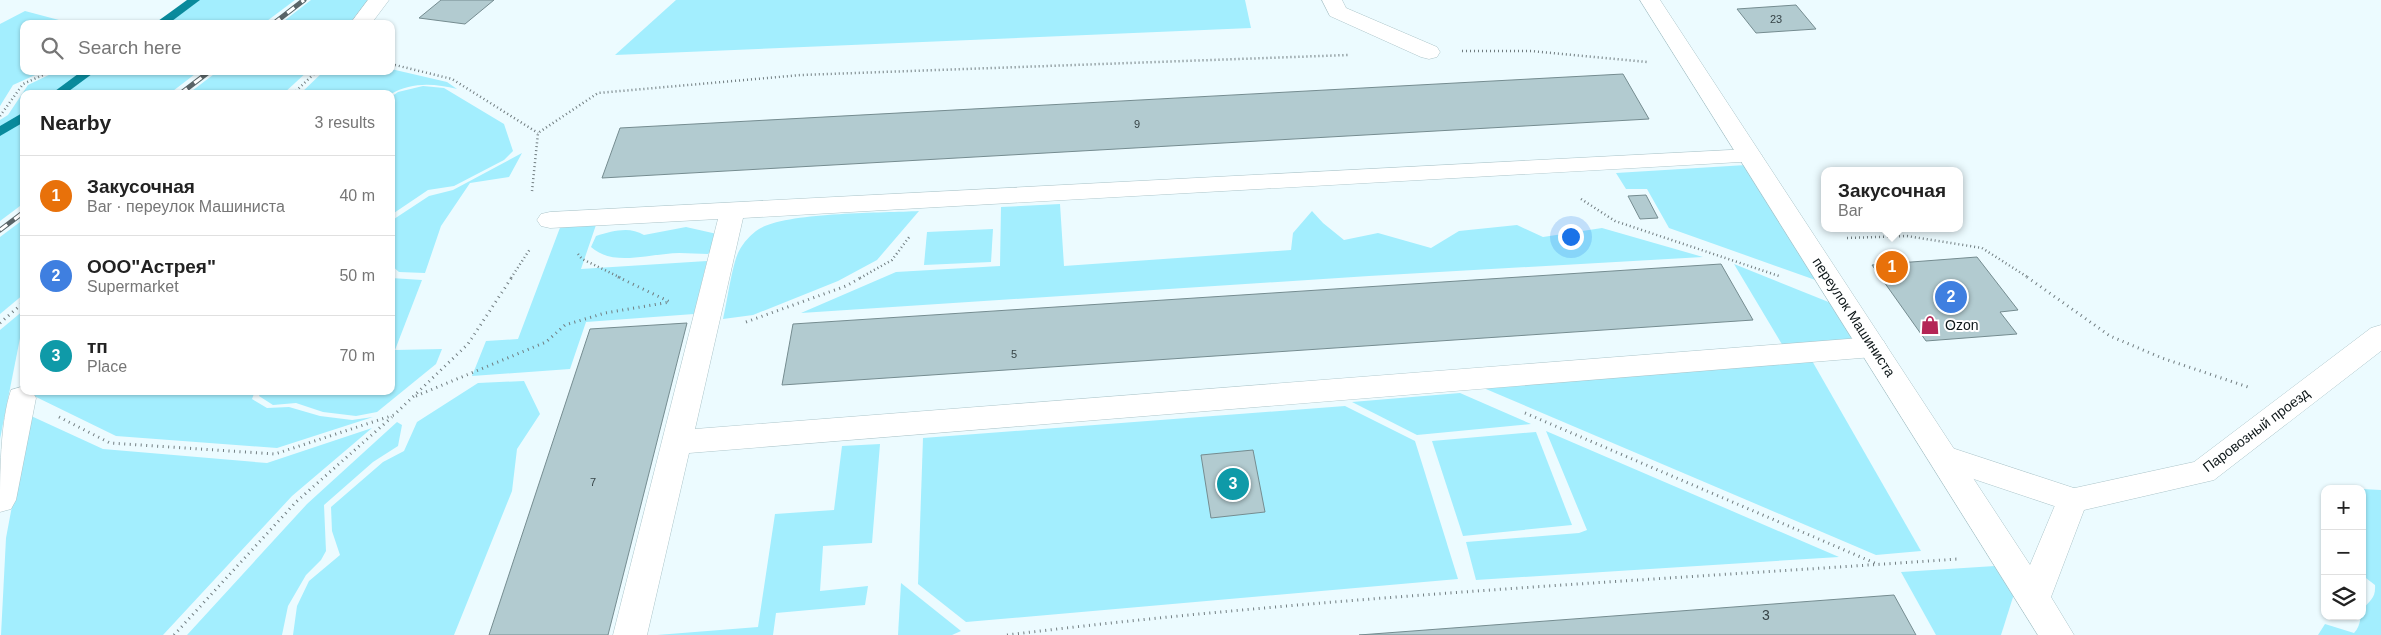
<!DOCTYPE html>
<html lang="en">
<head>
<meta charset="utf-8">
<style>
  body { margin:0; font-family:Arial,sans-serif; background:#f2f2f2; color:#222 }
  .controls { position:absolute; right:15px; bottom:15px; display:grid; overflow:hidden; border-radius:10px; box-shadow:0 1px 4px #0004 }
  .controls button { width:45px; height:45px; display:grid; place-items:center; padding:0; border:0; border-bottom:1px solid #e0e0e0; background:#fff; color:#222; font:25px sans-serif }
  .you { position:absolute; left:1570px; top:236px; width:18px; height:18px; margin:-12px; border:4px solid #fff; border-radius:50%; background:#1a73e8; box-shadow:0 0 0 8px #1a73e833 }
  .badge { display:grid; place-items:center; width:32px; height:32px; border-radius:50%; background:#b42555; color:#fff; font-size:16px; font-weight:700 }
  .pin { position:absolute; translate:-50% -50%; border:2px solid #fff; box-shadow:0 1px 5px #0006 }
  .popup { position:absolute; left:1821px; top:167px; width:142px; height:65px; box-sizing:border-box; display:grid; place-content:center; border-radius:10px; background:#fff; filter:drop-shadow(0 1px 4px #0005); font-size:16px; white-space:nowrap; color:#767676 }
  .popup b { font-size:19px; color:#222 }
  .popup::after { content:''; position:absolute; left:50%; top:100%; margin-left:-10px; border:10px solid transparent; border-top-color:#fff }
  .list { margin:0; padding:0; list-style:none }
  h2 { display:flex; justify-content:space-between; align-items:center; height:65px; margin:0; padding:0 20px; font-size:21px }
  h2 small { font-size:16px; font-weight:400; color:#767676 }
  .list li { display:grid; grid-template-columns:32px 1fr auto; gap:15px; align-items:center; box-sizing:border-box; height:80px; padding:0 20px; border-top:1px solid #e0e0e0 }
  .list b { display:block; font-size:19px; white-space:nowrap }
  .list p { margin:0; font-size:16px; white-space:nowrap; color:#767676 }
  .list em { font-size:16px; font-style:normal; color:#767676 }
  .icon { flex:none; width:28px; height:28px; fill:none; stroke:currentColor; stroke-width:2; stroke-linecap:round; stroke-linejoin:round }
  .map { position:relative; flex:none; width:2381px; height:635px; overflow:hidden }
  .search { position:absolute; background:#fff; box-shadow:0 1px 4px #0004; left:20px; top:20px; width:375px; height:55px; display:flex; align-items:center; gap:12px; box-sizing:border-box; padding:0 18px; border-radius:10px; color:#767676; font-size:19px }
  .panel { position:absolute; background:#fff; box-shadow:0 1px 4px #0004; left:20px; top:90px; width:375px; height:305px; border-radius:10px }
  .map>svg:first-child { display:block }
  .green { fill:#a3eefe }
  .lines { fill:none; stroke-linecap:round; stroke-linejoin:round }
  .stream { fill:#098a9c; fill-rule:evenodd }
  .building { fill:#b2cbd0; stroke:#758c90 }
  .lane-casing { stroke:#acc5ca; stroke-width:1 }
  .street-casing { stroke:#acc5ca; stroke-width:1 }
  .path-far1 { stroke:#717d80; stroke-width:2.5; stroke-dasharray:1 3; stroke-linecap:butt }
  .path { stroke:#717d80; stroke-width:3; stroke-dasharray:1 4.5; stroke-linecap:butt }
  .lane { fill:#fff; fill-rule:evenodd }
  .street { fill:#fff; fill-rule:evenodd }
  .rail-casing { stroke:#596467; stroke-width:5 }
  .rail { stroke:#fff; stroke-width:3; stroke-dasharray:9; stroke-linecap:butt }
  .labels { text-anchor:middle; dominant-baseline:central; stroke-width:4; stroke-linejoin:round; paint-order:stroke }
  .number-label { font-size:11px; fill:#364346 }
  .street-label { font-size:14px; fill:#0d1618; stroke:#fff }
  .poi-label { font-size:14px; fill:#0d1618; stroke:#fff; text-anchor:start }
  .near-number-label { font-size:14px; fill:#364346 }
</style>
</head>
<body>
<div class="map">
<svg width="2381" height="635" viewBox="0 0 2381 635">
  <rect width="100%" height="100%" fill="#ecfbff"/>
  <!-- green -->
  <g class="green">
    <polygon points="190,0 295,0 263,24 153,24"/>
    <polygon points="311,0 368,0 349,24 280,24"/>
    <polygon points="676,0 1245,0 1251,28 615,55"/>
    <polygon points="25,11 74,24 24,24 24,71 44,71 13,85 0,106 0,24"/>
    <path d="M391 69 447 82 457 89C434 83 411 82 391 94H300L324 71H391Z"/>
    <polygon points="57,71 199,71 169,94 24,94 24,203 0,221 0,120 8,115 28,85"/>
    <polygon points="218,71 308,71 283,94 188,94"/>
    <polygon points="423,86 444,88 504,124 513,151 504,160 454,186 428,190 391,215 391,97 398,92"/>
    <polygon points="522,153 509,177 470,183 441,226 425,273 399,272 391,265 391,221 429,196 453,190"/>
    <polygon points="1746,165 1821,282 1669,228 1647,189 1626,189 1616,173"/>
    <polygon points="1060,204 1064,266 1291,250 1293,233 1312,211 1323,223 1344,240 1378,233 1431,248 1459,231 1517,225 1543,237 1602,228 1703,257 1369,276 801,313 896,272 1000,266 1001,207"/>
    <path d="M919 211 877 260 838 281 753 315 723 319C727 303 732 264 739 251 743 243 751 234 759 229 787 212 883 213 919 211Z"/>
    <polygon points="24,219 24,294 0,314 0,237"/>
    <polygon points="597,222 581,269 707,261 694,314 586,322 570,369 472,376 486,341 518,339 561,225"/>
    <path d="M686 227 717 234V244L708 254C694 254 679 252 666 254 641 256 611 265 591 247L596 236C613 231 629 226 644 235Z"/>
    <polygon points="993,229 991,262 924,265 927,232"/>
    <polygon points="1734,264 1831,303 1856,341 1783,346"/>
    <polygon points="391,278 422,280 395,350 442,349 436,364 377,412 356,416 323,412 296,403 273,405 259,396 261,391 391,391"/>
    <polygon points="24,310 24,318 0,439 0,330"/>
    <polygon points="1811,359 1921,551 1876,555 1474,384"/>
    <polygon points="524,381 540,414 517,449 512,491 454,635 293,635 297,606 309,581 340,555 332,531 331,507 383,462 404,451 417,422 478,383"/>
    <polygon points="33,391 255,391 252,399 267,408 289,407 320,416 352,420 373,417 277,448 116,436 32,395"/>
    <polygon points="1460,393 1531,424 1417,435 1352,402"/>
    <polygon points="1345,406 1415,441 1458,579 966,622 918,584 923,438"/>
    <polygon points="29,415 103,449 267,463 372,428 292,496 163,635 1,635 6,538"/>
    <polygon points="397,422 402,425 398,446 373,462 324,505 326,551 321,560 306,575 288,606 282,635 187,635 307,504"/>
    <polygon points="1546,431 1839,557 1476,580 1466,542 1579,533 1587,530"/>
    <polygon points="1536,432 1572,525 1463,536 1432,441"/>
    <polygon points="880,444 872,543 823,546 820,591 868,586 865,605 776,613 773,635 657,635 758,627 775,514 834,510 842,446"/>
    <path d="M2362 489 2381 490V635H2318L2325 624 2354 633C2362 625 2359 616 2363 609 2370 600 2376 598 2375 585L2362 575Z"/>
    <polygon points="1995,566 2014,594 2001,635 1936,635 1901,572"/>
    <polygon points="901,583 961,631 952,635 898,635"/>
  </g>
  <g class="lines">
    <!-- stream -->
    <g class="stream">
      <polygon points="187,0 200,0 168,24 154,24"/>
      <polygon points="82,71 96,71 65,94 51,94"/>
      <polygon points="24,112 24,122 0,136 0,126"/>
    </g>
  </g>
  <!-- building -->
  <g class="building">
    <polygon points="441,0 494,0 465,24 419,18"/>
    <polygon points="1796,5 1816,29 1756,33 1737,9"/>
    <polygon points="1623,74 1649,119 602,178 620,128"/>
    <polygon points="1646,195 1658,218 1640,219 1628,196"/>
    <polygon points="1977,257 2018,310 2000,312 2017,334 1926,341 1872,265"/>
    <polygon points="1721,264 1753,320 782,385 793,324"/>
    <polygon points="687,323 608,635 489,635 590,329"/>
    <polygon points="1253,450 1265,512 1211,518 1201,455"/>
    <polygon points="1894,595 1916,635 1359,635"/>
  </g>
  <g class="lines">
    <!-- lane casing -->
    <g class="lane-casing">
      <g id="lane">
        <polygon points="1750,149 1758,151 1762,156 1758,161 743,218 695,429 1873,337 1883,340 1887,347 1883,354 1873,357 689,453 647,635 613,635 718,219 550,228 541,226 537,220 541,214 550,212"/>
        <path d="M21 387 24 388V391H32L36 398 16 500 11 509 0 512C0 476 0 422 11 390Z"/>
        <polygon points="1943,445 2083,491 2088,500 2083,509 2072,512 1932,465 1928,457 1932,449"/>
      </g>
    </g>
    <!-- street casing -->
    <g class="street-casing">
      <g id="street">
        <polygon points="368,0 389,0 371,24 350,24"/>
        <polygon points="1322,0 1342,0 1346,8 1437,47 1440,52 1437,57 1429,59 1421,57 1330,16"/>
        <polygon points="1640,0 1660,0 2030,565 2061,491 2194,462 2371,328 2381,325 2381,351 2214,480 2084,510 2051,597 2074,635 2038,635"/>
      </g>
    </g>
    <!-- path-far1 -->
    <g class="path-far1">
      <polyline points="1462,51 1531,51 1647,62"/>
      <polyline points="391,64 452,79 538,133"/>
      <polyline points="293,94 317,71"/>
      <polyline points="0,116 23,84 52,71"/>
      <polyline points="532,191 538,133 598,93 801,75 1348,55"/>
      <polyline points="1581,199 1615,221 1779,276"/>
      <polyline points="1847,238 1907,236 1982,248 2029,278"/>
      <polyline points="578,254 582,259 621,278"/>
      <polyline points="511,278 530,249"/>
      <polyline points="860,278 892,260 910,236"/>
    </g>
    <!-- path -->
    <g class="path">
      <polyline points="618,277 670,302"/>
      <polyline points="2027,277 2110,336 2162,358 2248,387"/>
      <polyline points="746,322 846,286 862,277"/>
      <polyline points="0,323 24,302"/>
      <polyline points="416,396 546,342 565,325 605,313 670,302"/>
      <polyline points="1525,413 1877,564"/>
      <polyline points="59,417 110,443 275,454 394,415 468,344 512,277"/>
      <polyline points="174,635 296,502 392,417"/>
      <path d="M1007 635C1323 596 1641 581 1958 559"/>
    </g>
    <!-- lane -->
    <use href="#lane" class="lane"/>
    <!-- street -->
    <use href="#street" class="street"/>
    <!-- rail casing -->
    <g class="rail-casing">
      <g id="rail">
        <polyline points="273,24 304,0"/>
        <polyline points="180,94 210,71"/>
        <polyline points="0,230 24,212"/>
      </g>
    </g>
    <!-- rail -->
    <use href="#rail" class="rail"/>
  </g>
  <!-- icons -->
  <defs>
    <g id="shop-bare" transform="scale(1.5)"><path d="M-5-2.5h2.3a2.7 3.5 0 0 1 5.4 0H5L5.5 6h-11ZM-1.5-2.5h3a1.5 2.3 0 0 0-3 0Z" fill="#b42555" stroke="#fff" stroke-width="2.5" paint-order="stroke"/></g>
  </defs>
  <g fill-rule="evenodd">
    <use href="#shop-bare" x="1930" y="325"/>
  </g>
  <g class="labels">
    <!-- number labels -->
    <g class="number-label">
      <text x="1776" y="19">23</text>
      <text x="1137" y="124">9</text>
      <text x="1014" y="354">5</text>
      <text x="593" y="482">7</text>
    </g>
    <!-- street labels -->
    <g class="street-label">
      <text transform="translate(1854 317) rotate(57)">переулок Машиниста</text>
      <text transform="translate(2256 430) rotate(-37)">Паровозный проезд</text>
    </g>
    <!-- poi labels -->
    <g class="poi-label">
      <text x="1945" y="325">Ozon</text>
    </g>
    <!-- near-number labels -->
    <g class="near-number-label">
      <text x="1766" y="615">3</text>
    </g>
  </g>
</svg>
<div class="controls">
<button>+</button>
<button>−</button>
<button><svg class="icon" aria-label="layers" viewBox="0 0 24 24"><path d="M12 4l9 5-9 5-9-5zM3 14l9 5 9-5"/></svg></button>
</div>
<div class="you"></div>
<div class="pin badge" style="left:1892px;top:267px;background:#e8710a">1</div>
<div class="popup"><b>Закусочная</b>Bar</div>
<div class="pin badge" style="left:1951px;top:297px;background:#3f7fe0">2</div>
<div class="pin badge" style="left:1233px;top:484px;background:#0f9aa8">3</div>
<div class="search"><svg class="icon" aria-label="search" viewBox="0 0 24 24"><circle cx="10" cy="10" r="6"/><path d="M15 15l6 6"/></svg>Search here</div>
<section class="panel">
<h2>Nearby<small>3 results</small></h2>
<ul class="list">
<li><span class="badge" style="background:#e8710a">1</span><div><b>Закусочная</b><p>Bar · переулок Машиниста</p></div><em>40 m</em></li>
<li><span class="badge" style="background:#3f7fe0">2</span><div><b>ООО&quot;Астрея&quot;</b><p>Supermarket</p></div><em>50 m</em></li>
<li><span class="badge" style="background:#0f9aa8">3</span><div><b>тп</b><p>Place</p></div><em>70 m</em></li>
</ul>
</section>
</div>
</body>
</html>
